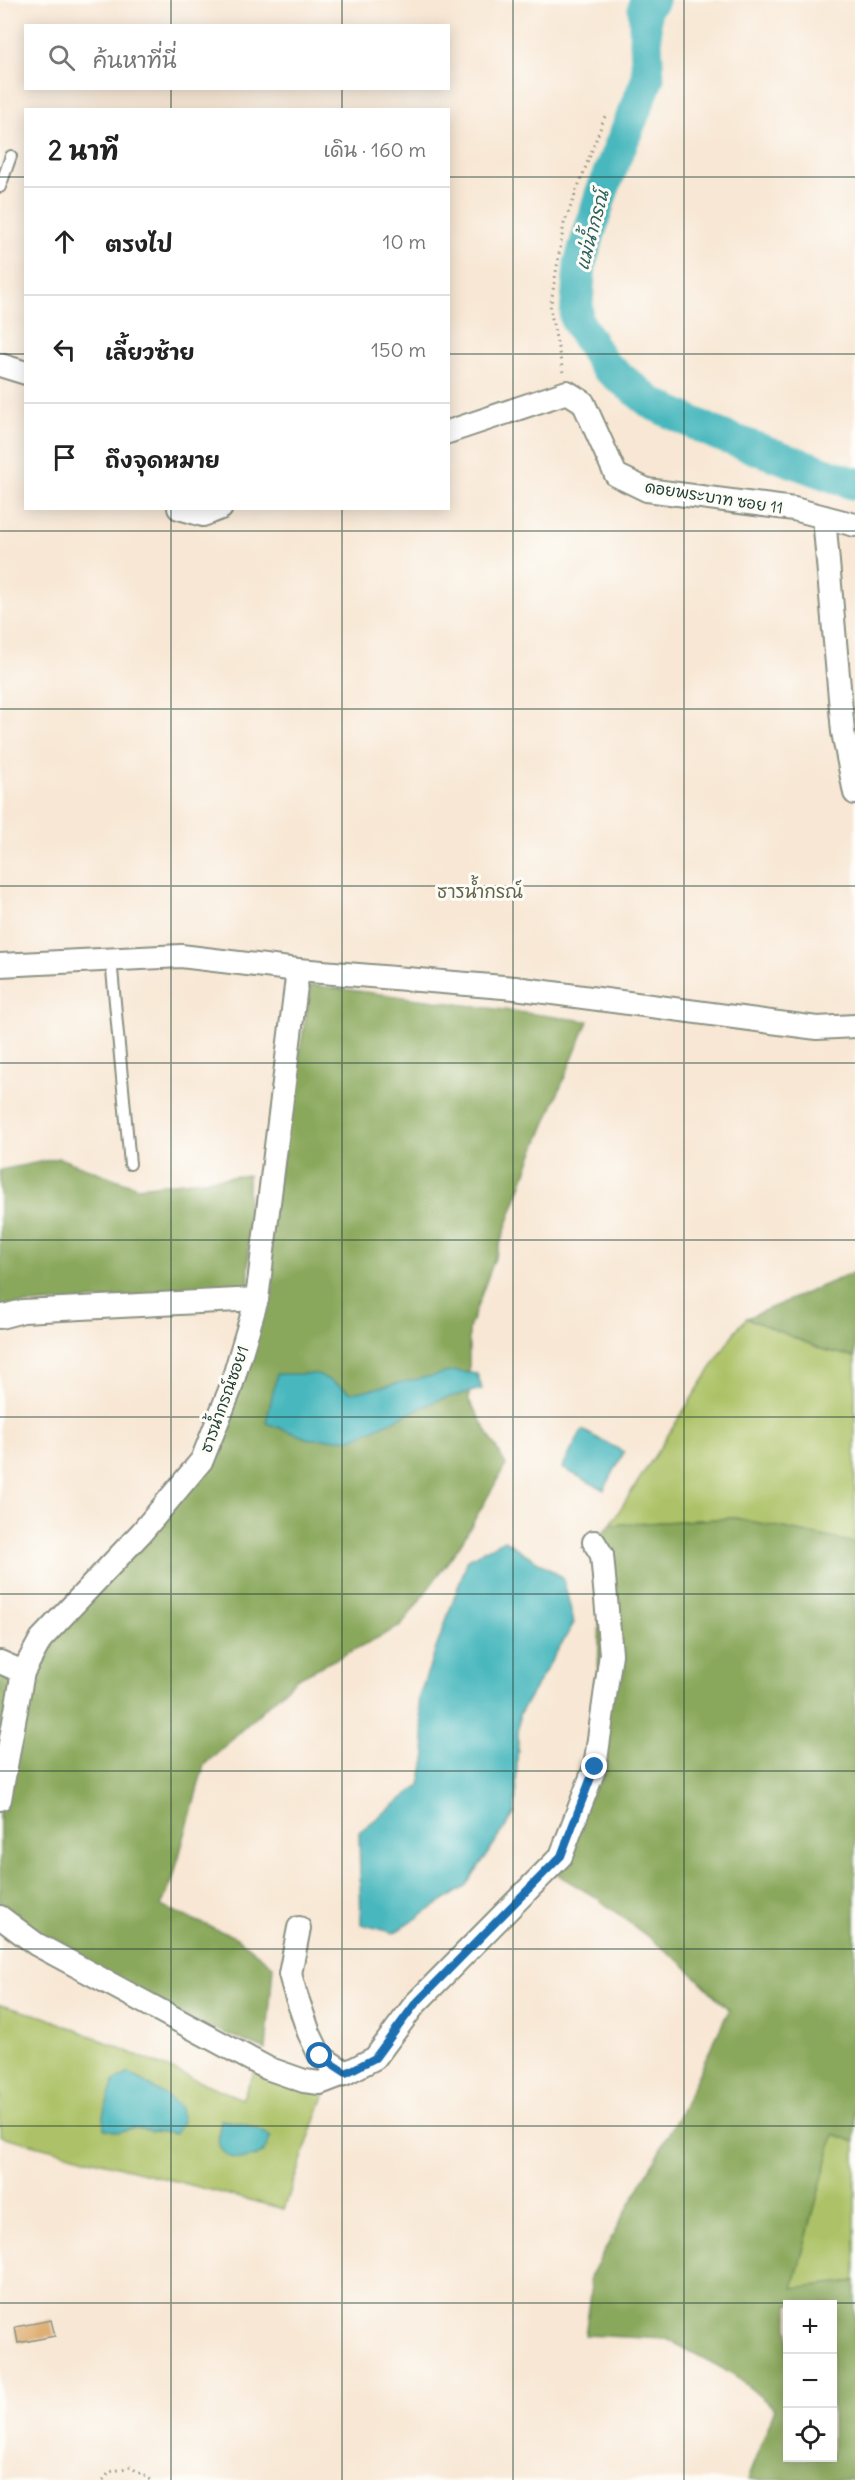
<!DOCTYPE html>
<html lang="th">
<head>
<meta charset="utf-8">
<style>
  body { margin:0; font-family:Delius,"Playpen Sans Thai",sans-serif; background:#f6f6f6; color:#222 }
  .controls { position:absolute; right:18px; bottom:18px; display:grid; overflow:hidden; border-radius:0px; box-shadow:0 3px 15px #0003 }
  .controls button { width:54px; height:54px; display:grid; place-items:center; padding:0; border:0; border-bottom:2px solid #e0e0e0; background:#fff; color:#222; font:30px sans-serif }
  .stop { position:absolute; width:18px; height:18px; margin:-14px; border:4px solid #1f6fb2; border-radius:50%; background:#fff }
  .stop.end { background:#1f6fb2; border-color:#fff; box-shadow:0 2px 6px #0008 }
  .list { margin:0; padding:0; list-style:none }
  h2 { display:flex; justify-content:space-between; align-items:center; height:78px; margin:0; padding:0 24px; font-size:26px }
  h2 small { font-size:20px; font-weight:400; color:#767676 }
  .list li { display:grid; grid-template-columns:39px 1fr auto; gap:18px; align-items:center; box-sizing:border-box; height:108px; padding:0 24px; border-top:2px solid #e0e0e0 }
  .list b { display:block; font-size:22px; white-space:nowrap }
  .list em { font-size:20px; font-style:normal; color:#767676 }
  .icon { flex:none; width:33px; height:33px; fill:none; stroke:currentColor; stroke-width:2; stroke-linecap:round; stroke-linejoin:round }
  .map { position:relative; flex:none; width:855px; height:2480px; overflow:hidden }
  .search { position:absolute; background:#fff; box-shadow:0 3px 15px #0003; left:24px; top:24px; width:426px; height:66px; display:flex; align-items:center; gap:15px; box-sizing:border-box; padding:0 21px; border-radius:0px; color:#767676; font-size:22px }
  .panel { position:absolute; background:#fff; box-shadow:0 3px 15px #0003; left:24px; top:108px; width:426px; height:402px; border-radius:0px }
  .map>svg:first-child { display:block }
  .green { fill:#adc267; stroke:#66804e; stroke-width:1.5 }
  .forest { fill:#8aa85c; stroke:#547248; stroke-width:1.5; fill-rule:evenodd }
  .water { fill:#49b8be; stroke:#347a79; stroke-width:1.5 }
  .lines { fill:none; stroke-linecap:round; stroke-linejoin:round }
  .river { stroke:#49b8be; stroke-width:33 }
  .building { fill:#dfb076 }
  .service-casing { stroke:#8c9284; stroke-width:14 }
  .minor-casing { stroke:#8c9284; stroke-width:26 }
  .path { stroke:#8c9284; stroke-width:3; stroke-dasharray:1.5 4.5; stroke-linecap:butt }
  .service { stroke:#fff; stroke-width:10 }
  .minor { stroke:#fff; stroke-width:22 }
  .route { stroke:#1f6fb2; stroke-width:8 }
  .grid { fill:none; stroke:#1f3d34; stroke-width:1.5; stroke-opacity:0.55 }
  .labels { text-anchor:middle; dominant-baseline:central; stroke-width:6; stroke-linejoin:round; paint-order:stroke }
  .street-label { font-size:16px; fill:#1f3d34; stroke:#fdfcf7 }
  .water-label { font-size:18px; font-style:italic; fill:#2c625d; stroke:#fdfcf7 }
  .neighbourhood-label { font-size:18px; fill:#62654b; stroke:#fdfcf7 }
</style>
</head>
<body>
<div class="map">
<svg width="855" height="2480" viewBox="0 0 855 2480">
  <rect width="100%" height="100%" fill="#fdfcf7"/>
  <filter id="ink" filterUnits="userSpaceOnUse"><feTurbulence type="fractalNoise" baseFrequency=".0167" numOctaves="2"/><feDisplacementMap in="SourceGraphic" scale="12" xChannelSelector="R" yChannelSelector="G"/><feConvolveMatrix kernelMatrix="1 2 1 2 8 2 1 2 1" color-interpolation-filters="sRGB"/></filter>
  <filter id="wash" filterUnits="userSpaceOnUse"><feTurbulence type="fractalNoise" baseFrequency=".008" numOctaves="4" result="noise"/><feDisplacementMap in="SourceGraphic" scale="24" xChannelSelector="R" yChannelSelector="G"/><feGaussianBlur stdDeviation="1.35" result="paint"/><feColorMatrix in="noise" values="0 0 0 0 0 0 0 0 0 0 0 0 0 0 0 0 0 1.4 0 .05"/><feComposite in="paint" operator="in"/></filter>
  <g filter="url(#wash)">
    <rect width="100%" height="100%" fill="#f8e7d4"/>
    <!-- green -->
    <g class="green">
      <polygon points="747,1318 824,1350 855,1357 855,1543 735,1518 610,1525 735,1331"/>
      <polygon points="0,2005 45,2017 242,2099 256,2069 326,2090 284,2209 0,2136"/>
      <polygon points="834,2134 855,2142 855,2281 793,2288"/>
    </g>
    <!-- forest -->
    <g class="forest">
      <polygon points="311,985 588,1021 532,1156 469,1329 469,1400 506,1465 460,1545 401,1626 296,1679 204,1765 172,1882 161,1906 237,1938 273,1966 266,2050 132,1995 0,1917 0,1662 23,1672 202,1460 257,1299"/>
      <polygon points="59,1158 137,1187 248,1175 249,1290 0,1306 0,1170"/>
      <polygon points="855,1272 855,1357 824,1350 747,1318"/>
      <path d="M735 1518 855 1543V2142L834 2134 793 2288 855 2281V2480H747L775 2409 733 2374 667 2339 585 2335 591 2294 590 2277 680 2113 729 2010 682 1963 597 1898 548 1869 595 1767 602 1555 594 1542 610 1525ZM788 2304H832V2458H788Z"/>
    </g>
    <!-- water -->
    <g class="water">
      <polygon points="455,1371 477,1374 482,1389 438,1400 352,1439 310,1439 266,1423 277,1374 318,1374 352,1393"/>
      <polygon points="582,1430 624,1452 604,1490 562,1468"/>
      <polygon points="504,1540 563,1578 574,1623 519,1715 515,1813 465,1887 394,1933 361,1924 359,1832 420,1785 426,1755 418,1699 468,1559"/>
      <polygon points="129,2073 158,2090 180,2107 182,2123 175,2134 132,2128 119,2132 104,2129 103,2115 114,2081"/>
      <path d="M221 2120C240 2123 255 2125 271 2137 269 2140 267 2147 265 2150 254 2163 224 2162 219 2145 217 2138 220 2128 221 2120Z"/>
    </g>
    <g class="lines">
      <!-- river -->
      <polyline class="river" points="653,0 644,6 648,78 602,191 580,263 576,319 604,365 653,404 719,435 855,484"/>
    </g>
    <g id="blocks">
      <!-- building -->
      <polygon class="building" points="51,2320 55,2336 18,2343 15,2327"/>
    </g>
  </g>
  <g filter="url(#ink)">
    <use href="#blocks" fill-opacity="0" stroke="#8c9284" stroke-width="1.5"/>
    <g class="lines">
      <!-- service casing -->
      <g class="service-casing">
        <g id="service">
          <polyline points="0,187 11,156"/>
          <polyline points="111,959 130,1164"/>
        </g>
      </g>
      <!-- minor casing -->
      <g class="minor-casing">
        <g id="minor">
          <polyline points="0,365 26,373"/>
          <polyline points="448,432 567,392 583,402 616,475 647,490 794,509 855,525"/>
          <polyline points="179,508 203,515 221,508"/>
          <polyline points="824,517 843,732 855,793"/>
          <polyline points="0,965 181,956 298,970 515,988 817,1028 855,1026"/>
          <polyline points="0,1317 23,1311 257,1299"/>
          <polyline points="0,1662 23,1672"/>
          <polyline points="0,1799 23,1672 41,1639 141,1533 202,1460 230,1390 257,1299 298,970"/>
          <polyline points="0,1917 36,1944 267,2068 304,2081 320,2083 346,2073 375,2058 415,2004 561,1856 595,1767 611,1654 602,1555 594,1542"/>
          <polyline points="299,1928 290,1974 295,1992 309,2033 320,2056 346,2073"/>
        </g>
      </g>
      <!-- path -->
      <g class="path">
        <polyline points="563,372 550,309 564,224 605,116"/>
        <polyline points="103,2480 110,2472 130,2467 151,2480"/>
      </g>
      <!-- service -->
      <use href="#service" class="service"/>
      <!-- minor -->
      <use href="#minor" class="minor"/>
    </g>
  </g>
  <g class="lines" filter="url(#ink)">
    <!-- route -->
    <polyline class="route" points="320,2056 346,2073 375,2058 415,2004 561,1856 595,1767"/>
  </g>
  <!-- grid -->
  <path class="grid" d="M171 0V26M342 0V26M513 0V2480M684 0V2480M171 88V110M342 88V110M0 177H26M448 177H855M0 354H26M448 354H855M171 508V2480M342 508V2480M0 531H855M0 709H855M0 886H855M0 1063H855M0 1240H855M0 1417H855M0 1594H855M0 1771H855M0 1949H855M0 2126H855M0 2303H855"/>
  <g class="labels">
    <!-- street labels -->
    <g class="street-label">
      <text transform="translate(714 497) rotate(9)">ดอยพระบาท ซอย 11</text>
      <text transform="translate(224 1399) rotate(-70)">ธารน้ำกรณ์ซอย1</text>
    </g>
    <!-- water labels -->
    <g class="water-label">
      <text transform="translate(592 230) rotate(-75)">แม่น้ำกรณ์</text>
    </g>
    <!-- neighbourhood labels -->
    <g class="neighbourhood-label">
      <text x="480" y="891">ธารน้ำกรณ์</text>
    </g>
  </g>
</svg>
<div class="controls">
<button>+</button>
<button>−</button>
<button><svg class="icon" aria-label="locate" viewBox="0 0 24 24"><circle cx="12" cy="12" r="6"/><path d="M12 2v4M12 18v4M2 12h4M18 12h4"/></svg></button>
</div>
<div class="stop" style="left:320px;top:2056px"></div>
<div class="stop end" style="left:595px;top:1767px"></div>
<div class="search"><svg class="icon" aria-label="search" viewBox="0 0 24 24"><circle cx="10" cy="10" r="6"/><path d="M15 15l6 6"/></svg>ค้นหาที่นี่</div>
<section class="panel">
<h2>2 นาที<small>เดิน · 160 m</small></h2>
<ul class="list">
<li><svg class="icon" aria-label="ahead" viewBox="0 0 24 24"><path d="M12 20V5M6 11l6-6 6 6"/></svg><div><b>ตรงไป</b></div><em>10 m</em></li>
<li><svg class="icon" aria-label="left" viewBox="0 0 24 24"><path d="M17 20v-9H6M10 6l-5 5 5 5"/></svg><div><b>เลี้ยวซ้าย</b></div><em>150 m</em></li>
<li><svg class="icon" aria-label="arrive" viewBox="0 0 24 24"><path d="M6 21V4h12l-3 4 3 4H6"/></svg><div><b>ถึงจุดหมาย</b></div></li>
</ul>
</section>
</div>
</body>
</html>
